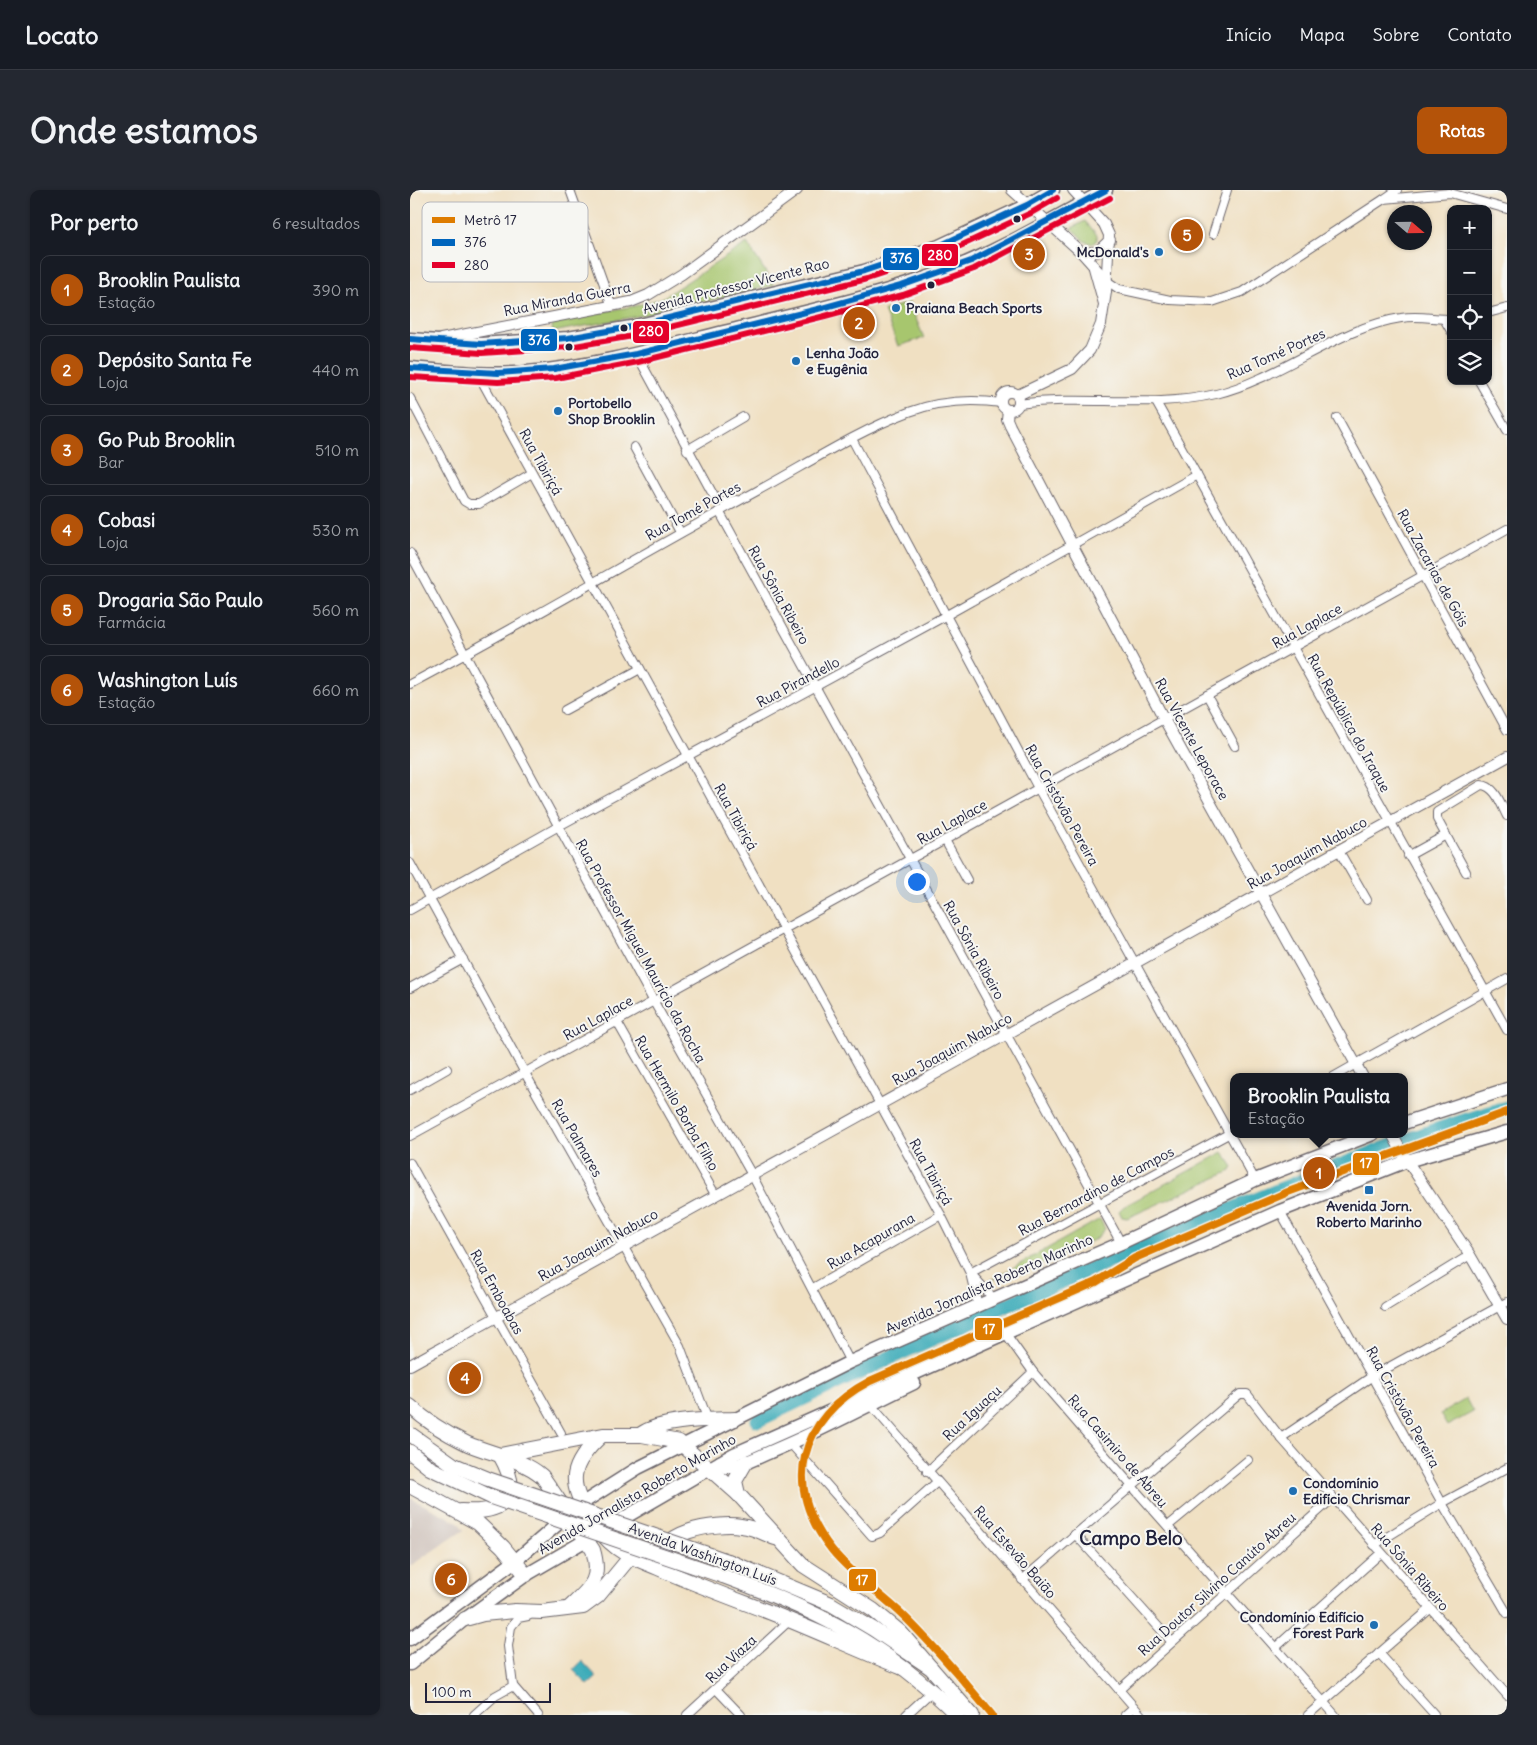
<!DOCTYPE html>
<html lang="pt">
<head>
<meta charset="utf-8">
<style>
  body { margin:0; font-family:Delius,sans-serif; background:#242831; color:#f1f3f6 }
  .controls { position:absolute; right:15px; top:15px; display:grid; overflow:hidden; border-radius:10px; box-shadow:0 1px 4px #0004 }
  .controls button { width:45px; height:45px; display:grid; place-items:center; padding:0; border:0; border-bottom:1px solid #363941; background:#171b24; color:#f1f3f6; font:25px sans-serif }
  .compass { position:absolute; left:977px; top:15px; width:45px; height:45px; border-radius:50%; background:#171b24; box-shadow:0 1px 4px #0004; rotate:110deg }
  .scale { position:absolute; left:15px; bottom:12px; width:126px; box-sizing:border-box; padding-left:5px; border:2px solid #22223b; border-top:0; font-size:14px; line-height:18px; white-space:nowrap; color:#22223b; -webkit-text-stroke:4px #f6f6f2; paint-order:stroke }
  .you { position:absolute; left:506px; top:691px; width:18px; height:18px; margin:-12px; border:4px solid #fff; border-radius:50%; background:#1a73e8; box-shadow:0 0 0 8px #1a73e833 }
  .badge { display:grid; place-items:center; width:32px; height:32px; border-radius:50%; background:#b45309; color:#fff; font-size:16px; font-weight:700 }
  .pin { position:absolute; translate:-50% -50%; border:2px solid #fff; box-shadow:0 1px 5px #0006 }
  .popup { position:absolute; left:820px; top:883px; width:178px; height:65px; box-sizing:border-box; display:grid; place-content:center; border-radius:10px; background:#171b24; filter:drop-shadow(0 1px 4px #0005); font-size:16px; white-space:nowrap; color:#9ea1a6 }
  .popup b { font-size:19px; color:#f1f3f6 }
  .popup::after { content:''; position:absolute; left:50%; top:100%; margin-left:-10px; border:10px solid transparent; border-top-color:#171b24 }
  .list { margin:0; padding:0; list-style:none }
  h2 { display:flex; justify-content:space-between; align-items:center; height:65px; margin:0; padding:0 20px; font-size:21px }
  h2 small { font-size:16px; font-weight:400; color:#9ea1a6 }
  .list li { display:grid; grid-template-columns:32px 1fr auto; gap:15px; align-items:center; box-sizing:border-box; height:70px; margin:0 10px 10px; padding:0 10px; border:1px solid #363941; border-radius:10px }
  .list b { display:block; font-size:19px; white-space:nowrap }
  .list p { margin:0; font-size:16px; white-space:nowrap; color:#9ea1a6 }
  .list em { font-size:16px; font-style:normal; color:#9ea1a6 }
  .icon { flex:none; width:28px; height:28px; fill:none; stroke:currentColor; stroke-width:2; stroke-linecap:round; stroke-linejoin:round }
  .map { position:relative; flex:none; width:1097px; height:1525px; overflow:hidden; border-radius:10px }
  header { display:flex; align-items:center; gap:30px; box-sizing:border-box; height:70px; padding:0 25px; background:#171b24; border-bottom:1px solid #363941 }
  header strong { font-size:24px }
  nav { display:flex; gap:28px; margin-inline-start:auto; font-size:18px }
  .intro { display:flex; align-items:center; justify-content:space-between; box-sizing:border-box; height:120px; padding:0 30px }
  h1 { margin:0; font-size:35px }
  .button { padding:12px 22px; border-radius:10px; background:#b45309; color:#fff; font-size:18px; font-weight:700 }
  main { display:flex; gap:30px; padding:0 30px }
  aside { flex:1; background:#171b24; border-radius:10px; box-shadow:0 1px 4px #0004 }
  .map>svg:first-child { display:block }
  .industrial { fill:#cec1ba }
  .green { fill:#a7c66e; stroke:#647454 }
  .water { fill:#3cacb9; stroke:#2f677a }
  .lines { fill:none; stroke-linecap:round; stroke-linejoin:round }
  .river { stroke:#3cacb9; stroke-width:15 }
  .minor-casing { stroke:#6a646a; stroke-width:10 }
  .tertiary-casing { stroke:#6a646a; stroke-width:12 }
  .primary-casing { stroke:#6a646a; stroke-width:15 }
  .trunk-casing { stroke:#6a646a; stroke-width:16 }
  .minor { stroke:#fff; stroke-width:8 }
  .tertiary { stroke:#fff; stroke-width:10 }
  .primary { stroke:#fff; stroke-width:12 }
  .trunk { stroke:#fff; stroke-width:14 }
  .trunk-bridge-casing { stroke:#6a646a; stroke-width:16; stroke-linecap:butt }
  .trunk-bridge { stroke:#fff; stroke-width:14 }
  .bus-1-casing { stroke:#f6f6f2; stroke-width:10 }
  .bus-2-casing { stroke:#f6f6f2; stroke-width:10 }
  .bus-1 { stroke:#0065bd; stroke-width:6 }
  .bus-2 { stroke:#e4002b; stroke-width:6 }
  .metro-1-casing { stroke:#f6f6f2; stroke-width:11 }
  .metro-1 { stroke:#de7c00; stroke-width:8 }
  .bus-dot { fill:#22223b; stroke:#f6f6f2; stroke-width:2 }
  .poi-dot { fill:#1f6fb2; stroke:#f6f6f2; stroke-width:2 }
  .labels { text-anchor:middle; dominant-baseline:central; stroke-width:4; stroke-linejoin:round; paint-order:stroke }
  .poi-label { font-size:14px; font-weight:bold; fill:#22223b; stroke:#f6f6f2; text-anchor:start }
  .street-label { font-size:14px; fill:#22223b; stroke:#f6f6f2 }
  .district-label { font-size:19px; font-weight:bold; fill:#22223b; stroke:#f6f6f2 }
  .key { fill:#f6f6f2; stroke:#b6b6bb; stroke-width:1 }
  .key-label { font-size:14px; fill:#22223b }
  .line-badge { stroke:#f6f6f2; stroke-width:2 }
  .badge-label { font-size:14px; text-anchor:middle; font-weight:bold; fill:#fff }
</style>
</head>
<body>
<header>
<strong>Locato</strong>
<nav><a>Início</a><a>Mapa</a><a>Sobre</a><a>Contato</a></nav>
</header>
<div class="intro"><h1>Onde estamos</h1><a class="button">Rotas</a></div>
<main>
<aside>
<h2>Por perto<small>6 resultados</small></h2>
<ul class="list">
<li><span class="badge">1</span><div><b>Brooklin Paulista</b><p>Estação</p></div><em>390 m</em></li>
<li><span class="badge">2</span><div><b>Depósito Santa Fe</b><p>Loja</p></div><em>440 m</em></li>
<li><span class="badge">3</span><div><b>Go Pub Brooklin</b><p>Bar</p></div><em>510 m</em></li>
<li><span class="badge">4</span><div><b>Cobasi</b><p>Loja</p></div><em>530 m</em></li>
<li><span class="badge">5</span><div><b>Drogaria São Paulo</b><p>Farmácia</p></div><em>560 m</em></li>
<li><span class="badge">6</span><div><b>Washington Luís</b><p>Estação</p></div><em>660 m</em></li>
</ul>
</aside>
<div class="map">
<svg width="1097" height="1525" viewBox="0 0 1097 1525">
  <rect width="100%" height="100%" fill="#f6f6f2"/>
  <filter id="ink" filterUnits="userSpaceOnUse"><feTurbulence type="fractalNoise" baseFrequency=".02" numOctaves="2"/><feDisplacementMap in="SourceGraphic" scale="10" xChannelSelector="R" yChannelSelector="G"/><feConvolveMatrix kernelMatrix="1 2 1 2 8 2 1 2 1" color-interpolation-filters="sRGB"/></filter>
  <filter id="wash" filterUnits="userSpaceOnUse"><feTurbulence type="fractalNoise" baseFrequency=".0096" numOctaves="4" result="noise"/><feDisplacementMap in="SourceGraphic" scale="20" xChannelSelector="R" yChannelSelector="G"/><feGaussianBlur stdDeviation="1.12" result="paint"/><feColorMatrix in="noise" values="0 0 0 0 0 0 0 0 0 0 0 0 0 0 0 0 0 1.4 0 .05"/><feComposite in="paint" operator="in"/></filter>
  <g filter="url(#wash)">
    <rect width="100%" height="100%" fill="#f0e0c2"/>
    <!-- industrial -->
    <polygon class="industrial" points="0,1308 48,1332 54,1340 0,1376"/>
    <!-- green -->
    <g class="green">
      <polygon points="675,31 687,45 687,50 683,54 674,51 662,38"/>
      <polygon points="337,53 364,95 255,121 143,142 141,131 225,116 252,108"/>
      <polygon points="499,112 514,148 488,156 474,121"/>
      <polygon points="813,962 823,977 821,981 717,1028 712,1027 709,1021 713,1017"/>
      <polygon points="690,1029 695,1039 686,1049 614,1082 581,1090"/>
      <polygon points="1056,1209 1063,1222 1037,1236 1030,1224"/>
    </g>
    <!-- water -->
    <polygon class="water" points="172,1471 187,1487 178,1495 163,1480"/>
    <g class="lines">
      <!-- river -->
      <path class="river" d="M348 1230C496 1158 647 1092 799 1029 897 989 995 947 1097 918"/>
    </g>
  </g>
  <g filter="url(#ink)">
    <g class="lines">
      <!-- minor casing -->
      <g class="minor-casing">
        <g id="minor">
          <polyline points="160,0 201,114"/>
          <polyline points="974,9 987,0"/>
          <polyline points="803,44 817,0"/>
          <polyline points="697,91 709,99 760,110 802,112 832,102 974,9 1040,3 1097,19"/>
          <polyline points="1078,123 1097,118"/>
          <polyline points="1034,129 1041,141"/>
          <polyline points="226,163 306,310 312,312 326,310"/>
          <polyline points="68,184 531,1025 560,1083 568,1116"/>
          <polyline points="1069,191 1097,240"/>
          <polyline points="0,208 54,311 59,314 69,314 122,283"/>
          <polyline points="746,212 1097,840"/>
          <path d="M609 214C674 205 741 219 806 204 869 189 929 137 991 128 1008 125 1024 129 1041 129"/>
          <polyline points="927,228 1097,540"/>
          <polyline points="442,249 628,598 845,990"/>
          <polyline points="224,257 270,342"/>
          <polyline points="277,260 333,227"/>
          <polyline points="309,321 711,1053"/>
          <polyline points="0,363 244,812 342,985 440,1172"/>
          <path d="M0 494C117 432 231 364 347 301 397 274 446 242 499 222 528 211 561 209 592 213"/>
          <polyline points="797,505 825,556"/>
          <polyline points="155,520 230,479"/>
          <polyline points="535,650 557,690"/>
          <polyline points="929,661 957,710"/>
          <polyline points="998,666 1036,645"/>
          <polyline points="0,673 115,883 270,1156 299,1233"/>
          <path d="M1056 682 1027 629V622L1071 595C1086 596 1091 615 1097 626"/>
          <polyline points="0,720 149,636 535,426 787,285"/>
          <polyline points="0,798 53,769"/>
          <polyline points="207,832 306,1006"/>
          <polyline points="923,887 1097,789"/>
          <polyline points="0,900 37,879"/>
          <polyline points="0,946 1097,339"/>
          <polyline points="0,973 151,1243"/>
          <polyline points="870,1021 1032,1313 1097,1423"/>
          <polyline points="560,1083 824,941"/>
          <polyline points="562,1085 584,1109"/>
          <polyline points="403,1098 531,1025"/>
          <polyline points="975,1117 1060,1065"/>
          <polyline points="596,1144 623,1182 721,1295 925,1525"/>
          <polyline points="461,1215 731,1525"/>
          <polyline points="871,1248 961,1187 1097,1112"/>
          <polyline points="381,1254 462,1346 470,1343 527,1292"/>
          <polyline points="517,1282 623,1182"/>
          <polyline points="758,1336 838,1270"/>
          <polyline points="665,1344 761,1451"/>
          <polyline points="964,1355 1032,1313 1097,1278"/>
          <polyline points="612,1390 825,1208 830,1204 837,1204 871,1248 1097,1505"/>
          <polyline points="118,1426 108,1428 101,1437 98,1456 103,1496 128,1525"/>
          <polyline points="865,1458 971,1363"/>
          <polyline points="969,1463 1024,1524"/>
          <polyline points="306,1499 331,1525"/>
          <polyline points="709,1500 923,1308"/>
          <polyline points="64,1525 85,1506 103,1496"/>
          <polyline points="277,1525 380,1430"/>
          <polyline points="496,1525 521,1502"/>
          <polyline points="715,1525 724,1517"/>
          <polyline points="898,1525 1020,1419"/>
        </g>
      </g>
      <!-- tertiary casing -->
      <g class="tertiary-casing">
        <g id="tertiary">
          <polyline points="602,0 672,63 697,91"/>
          <polyline points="672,63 687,62 700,50"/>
          <polyline points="684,78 694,114"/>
          <polyline points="31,149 221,112 238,105 272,84 387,0"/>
          <circle cx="600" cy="211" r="9"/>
          <polyline points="608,205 662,179 680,160 691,134 696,102 699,45 694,34 663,0"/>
          <polyline points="598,220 597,229 600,236 754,529 953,887"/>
          <polyline points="982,944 994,966 1060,1065 1097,1129"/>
          <polyline points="0,1175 1097,567"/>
        </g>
      </g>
      <!-- primary casing -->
      <g class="primary-casing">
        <g id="primary">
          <polyline points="0,149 71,154 158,148 221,137 454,81 529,56 617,15 643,0"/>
          <path d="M0 178C39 181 78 186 117 182 190 176 263 154 334 137 403 120 475 104 541 79 595 58 645 27 696 0"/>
          <polyline points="994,933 1097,899"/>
          <path d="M310 1272 316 1277C331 1276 347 1268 360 1262 409 1242 456 1216 504 1193"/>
          <polyline points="0,1449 105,1371 171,1314 228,1278 440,1172 711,1053 845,990 963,944"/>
          <polyline points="0,1474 55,1429 116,1385 324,1264 870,1021 997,971 1097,942"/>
        </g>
      </g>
      <!-- trunk casing -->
      <g class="trunk-casing">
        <g id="trunk">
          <path d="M0 1216C17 1232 37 1244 58 1254 82 1264 112 1269 132 1286L183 1360C192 1390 180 1398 160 1417"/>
          <path d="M231 1244C254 1229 298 1230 325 1229"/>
          <path d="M191 1246C161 1274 156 1292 180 1327 187 1339 196 1350 207 1358 219 1367 234 1372 248 1378 286 1395 325 1409 364 1424 407 1441 450 1461 493 1478"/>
          <polyline points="90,1265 193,1245 232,1245 269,1252 328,1304 393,1375 463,1420 491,1443 521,1478"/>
          <polyline points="0,1296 68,1333 93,1357 116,1385"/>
          <polyline points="328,1304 325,1291 336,1272"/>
          <path d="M51 1321C96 1324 114 1307 90 1265"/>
          <polyline points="318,1371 421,1414 463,1439 521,1478 562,1525"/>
          <path d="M253 1377C240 1341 308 1332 331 1336 343 1337 354 1343 365 1348"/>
          <path d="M313 1386C406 1420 476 1454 547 1525"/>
          <polyline points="55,1429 73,1424 105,1421 132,1422 173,1417 188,1406 221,1366"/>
        </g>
      </g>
      <!-- minor -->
      <use href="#minor" class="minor"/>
      <!-- tertiary -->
      <use href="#tertiary" class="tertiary"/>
      <!-- primary -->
      <use href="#primary" class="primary"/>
      <!-- trunk -->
      <use href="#trunk" class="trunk"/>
      <!-- trunk-bridge casing -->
      <g class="trunk-bridge-casing">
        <g id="trunk-bridge">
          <polyline points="0,1244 44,1275 78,1289 318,1371"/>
          <polyline points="0,1262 20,1278 81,1307 313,1386"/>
        </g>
      </g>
      <!-- trunk-bridge -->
      <use href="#trunk-bridge" class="trunk-bridge"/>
      <!-- bus-1 casing -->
      <g class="bus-1-casing">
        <g id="bus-1">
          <polyline points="0,149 71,154 158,148 221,137 454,81 529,56 617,15 643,0"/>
          <polyline points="0,178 88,183 144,179 226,164 412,118 491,96 561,71 696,0"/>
        </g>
      </g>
      <!-- bus-2 casing -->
      <g class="bus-2-casing">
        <g id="bus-2">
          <polyline points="0,158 72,163 159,157 223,146 457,89 533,64 621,23 647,8"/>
          <polyline points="0,187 88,192 146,188 228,172 415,126 493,105 564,79 700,8"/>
        </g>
      </g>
      <!-- bus-1 -->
      <use href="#bus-1" class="bus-1"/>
      <!-- bus-2 -->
      <use href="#bus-2" class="bus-2"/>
      <!-- metro-1 casing -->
      <g class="metro-1-casing">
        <path id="metro-1" d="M582 1525C555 1492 527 1459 497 1429 473 1405 443 1386 422 1360 371 1296 389 1228 460 1191L686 1092 725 1068 878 1002 1097 922"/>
      </g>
      <!-- metro-1 -->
      <use href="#metro-1" class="metro-1"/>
    </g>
  </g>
  <!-- markers -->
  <g class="bus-dot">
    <circle cx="607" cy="29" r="4.5"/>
    <circle cx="521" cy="95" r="4.5"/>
    <circle cx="214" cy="138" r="4.5"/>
    <circle cx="159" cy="157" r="4.5"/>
  </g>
  <g class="poi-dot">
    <circle cx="749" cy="62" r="5"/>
    <circle cx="486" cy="118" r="5"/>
    <circle cx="386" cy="171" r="5"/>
    <circle cx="148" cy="221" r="5"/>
    <rect x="954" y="995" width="10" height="10" rx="2.5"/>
    <circle cx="883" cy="1301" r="5"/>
    <circle cx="964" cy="1435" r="5"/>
  </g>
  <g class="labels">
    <!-- poi labels -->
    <g class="poi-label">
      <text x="739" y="62" text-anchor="end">McDonald's</text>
      <text x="496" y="118">Praiana Beach Sports</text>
      <text x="396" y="163">Lenha João<tspan x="396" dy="16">e Eugênia</tspan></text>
      <text x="158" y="213">Portobello<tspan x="158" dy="16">Shop Brooklin</tspan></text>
      <text x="959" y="1016" text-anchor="middle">Avenida Jorn.<tspan x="959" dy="16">Roberto Marinho</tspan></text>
      <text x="893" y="1293">Condomínio<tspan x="893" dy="16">Edifício Chrismar</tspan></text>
      <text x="954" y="1427" text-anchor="end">Condomínio Edifício<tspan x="954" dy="16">Forest Park</tspan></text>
    </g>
    <!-- street labels -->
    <g class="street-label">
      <text transform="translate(326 96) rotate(-14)">Avenida Professor Vicente Rao</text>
      <text transform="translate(157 109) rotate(-11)">Rua Miranda Guerra</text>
      <text transform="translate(866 164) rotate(-24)">Rua Tomé Portes</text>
      <text transform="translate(131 272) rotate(61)">Rua Tibiriçá</text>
      <text transform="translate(283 321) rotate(-29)">Rua Tomé Portes</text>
      <text transform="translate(1023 378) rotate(61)">Rua Zacarias de Góis</text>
      <text transform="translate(369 405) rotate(61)">Rua Sônia Ribeiro</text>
      <text transform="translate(897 436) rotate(-29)">Rua Laplace</text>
      <text transform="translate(388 492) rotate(-28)">Rua Pirandello</text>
      <text transform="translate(939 533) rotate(61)">Rua República do Iraque</text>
      <text transform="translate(782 549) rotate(61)">Rua Vicente Leporace</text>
      <text transform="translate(652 615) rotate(61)">Rua Cristóvão Pereira</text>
      <text transform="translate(326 627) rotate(61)">Rua Tibiriçá</text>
      <text transform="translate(542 632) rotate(-29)">Rua Laplace</text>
      <text transform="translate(897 663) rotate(-29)">Rua Joaquim Nabuco</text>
      <text transform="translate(564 760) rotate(61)">Rua Sônia Ribeiro</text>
      <text transform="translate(231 761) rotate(61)">Rua Professor Miguel Maurício da Rocha</text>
      <text transform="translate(188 828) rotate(-29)">Rua Laplace</text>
      <text transform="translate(542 859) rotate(-29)">Rua Joaquim Nabuco</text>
      <text transform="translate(267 913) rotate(60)">Rua Hermilo Borba Filho</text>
      <text transform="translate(167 948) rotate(60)">Rua Palmares</text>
      <text transform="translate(521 982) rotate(61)">Rua Tibiriçá</text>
      <text transform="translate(686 1001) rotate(-28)">Rua Bernardino de Campos</text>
      <text transform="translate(461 1051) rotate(-30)">Rua Acapurana</text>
      <text transform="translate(188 1055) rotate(-29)">Rua Joaquim Nabuco</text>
      <text transform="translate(579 1094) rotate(-24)">Avenida Jornalista Roberto Marinho</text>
      <text transform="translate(87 1102) rotate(61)">Rua Emboabas</text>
      <text transform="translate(993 1217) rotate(61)">Rua Cristóvão Pereira</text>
      <text transform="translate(562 1223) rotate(-43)">Rua Iguaçu</text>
      <text transform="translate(708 1261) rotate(49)">Rua Casimiro de Abreu</text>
      <text transform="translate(227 1304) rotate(-30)">Avenida Jornalista Roberto Marinho</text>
      <text transform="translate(605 1362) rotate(49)">Rua Estevão Baião</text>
      <text transform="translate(293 1364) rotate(20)">Avenida Washington Luís</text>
      <text transform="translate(1000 1377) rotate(49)">Rua Sônia Ribeiro</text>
      <text transform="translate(807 1394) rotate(-42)">Rua Doutor Silvino Canúto Abreu</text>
      <text transform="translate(321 1469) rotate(-43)">Rua Viaza</text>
    </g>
    <!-- district labels -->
    <g class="district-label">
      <text x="721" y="1348">Campo Belo</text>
    </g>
  </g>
  <!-- legend -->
  <rect x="12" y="12" width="166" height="80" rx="8" class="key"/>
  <rect x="22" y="27" width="23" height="6" fill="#de7c00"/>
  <rect x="22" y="49" width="23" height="7" fill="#0065bd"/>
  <rect x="22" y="72" width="23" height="6" fill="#e4002b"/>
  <g class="key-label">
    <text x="54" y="35">Metrô 17</text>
    <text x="54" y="57">376</text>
    <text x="54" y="80">280</text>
  </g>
  <g class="line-badge">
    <rect x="511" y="53" width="38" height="24" rx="5" fill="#e4002b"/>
    <rect x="472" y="57" width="38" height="24" rx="5" fill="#0065bd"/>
    <rect x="222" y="130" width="38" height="24" rx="5" fill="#e4002b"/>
    <rect x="110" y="138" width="38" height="24" rx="5" fill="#0065bd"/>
    <rect x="942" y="962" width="28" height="24" rx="5" fill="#de7c00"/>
    <rect x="564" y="1127" width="29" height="24" rx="5" fill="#de7c00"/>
    <rect x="438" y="1378" width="29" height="24" rx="5" fill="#de7c00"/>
  </g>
  <g class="badge-label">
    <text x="530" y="70">280</text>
    <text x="491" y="73">376</text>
    <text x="241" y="146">280</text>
    <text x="129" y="155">376</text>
    <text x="956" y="978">17</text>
    <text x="579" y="1144">17</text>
    <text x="452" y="1395">17</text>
  </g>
</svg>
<div class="controls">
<button>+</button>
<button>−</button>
<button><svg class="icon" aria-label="locate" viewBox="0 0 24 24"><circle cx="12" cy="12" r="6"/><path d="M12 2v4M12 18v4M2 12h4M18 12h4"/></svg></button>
<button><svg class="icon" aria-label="layers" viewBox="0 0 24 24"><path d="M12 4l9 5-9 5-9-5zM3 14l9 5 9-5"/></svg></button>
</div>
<svg class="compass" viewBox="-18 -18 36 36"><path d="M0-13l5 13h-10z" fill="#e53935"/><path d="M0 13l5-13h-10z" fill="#9ea1a6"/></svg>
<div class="scale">100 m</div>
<div class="you"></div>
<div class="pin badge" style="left:909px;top:983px">1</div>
<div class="popup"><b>Brooklin Paulista</b>Estação</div>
<div class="pin badge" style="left:449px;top:133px">2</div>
<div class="pin badge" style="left:619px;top:64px">3</div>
<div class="pin badge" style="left:55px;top:1188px">4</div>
<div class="pin badge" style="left:777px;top:45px">5</div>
<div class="pin badge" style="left:41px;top:1389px">6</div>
</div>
</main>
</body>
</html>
